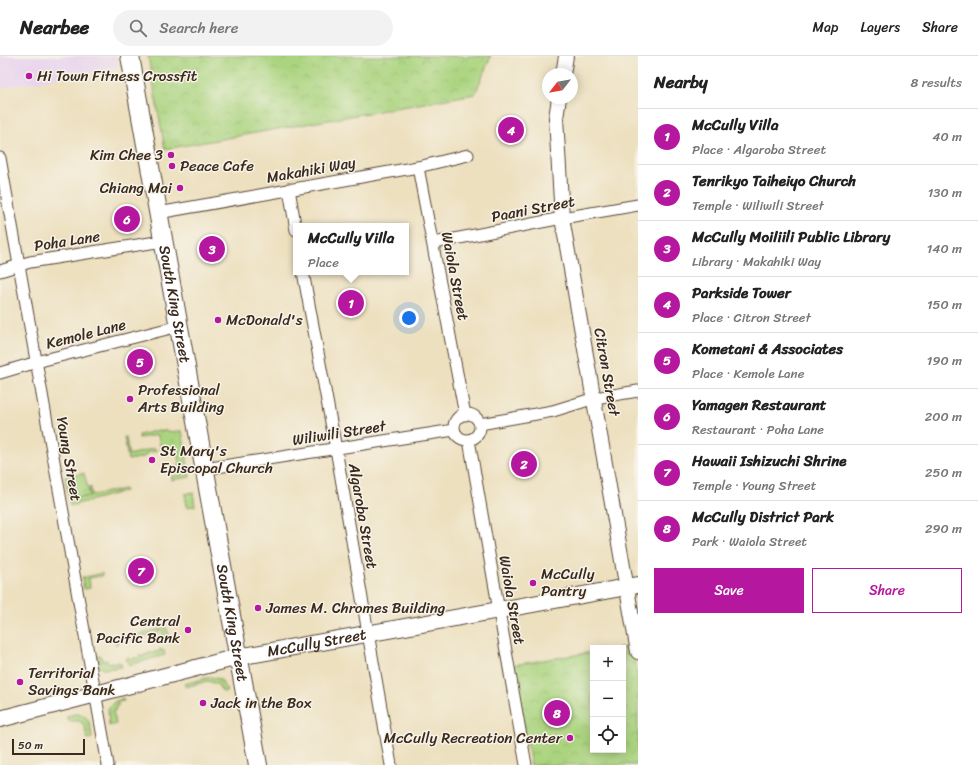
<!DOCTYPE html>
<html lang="en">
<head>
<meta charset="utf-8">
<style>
  body { margin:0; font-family:Sriracha,sans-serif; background:#f2f2f2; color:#222 }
  .controls { position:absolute; right:12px; bottom:12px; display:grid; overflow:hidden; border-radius:0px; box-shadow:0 2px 10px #0003 }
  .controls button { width:36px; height:36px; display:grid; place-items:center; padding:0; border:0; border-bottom:1px solid #e0e0e0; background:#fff; color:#222; font:20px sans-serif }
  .compass { position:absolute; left:542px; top:12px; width:36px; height:36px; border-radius:50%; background:#fff; box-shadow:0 2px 10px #0003; rotate:239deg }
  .scale { position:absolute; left:12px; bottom:10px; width:73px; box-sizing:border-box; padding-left:4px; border:2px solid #3b2a1e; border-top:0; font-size:11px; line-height:14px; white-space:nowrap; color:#3b2a1e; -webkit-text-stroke:3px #f7f3e8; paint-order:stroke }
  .you { position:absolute; left:409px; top:262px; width:14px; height:14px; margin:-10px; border:3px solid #fff; border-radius:50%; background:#1a73e8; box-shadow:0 0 0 6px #1a73e833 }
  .badge { display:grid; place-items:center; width:26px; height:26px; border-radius:50%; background:#b5179e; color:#fff; font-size:13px; font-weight:700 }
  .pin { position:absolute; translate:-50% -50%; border:2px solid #fff; box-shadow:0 1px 4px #0006 }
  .popup { position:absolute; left:293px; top:167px; width:116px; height:52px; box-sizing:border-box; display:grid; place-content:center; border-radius:0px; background:#fff; filter:drop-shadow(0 1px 3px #0005); font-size:13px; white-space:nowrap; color:#767676 }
  .popup b { font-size:15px; color:#222 }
  .popup::after { content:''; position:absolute; left:50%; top:100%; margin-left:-8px; border:8px solid transparent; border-top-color:#fff }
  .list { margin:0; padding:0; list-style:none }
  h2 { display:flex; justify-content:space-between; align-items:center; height:52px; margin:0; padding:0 16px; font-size:17px }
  h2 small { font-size:13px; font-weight:400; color:#767676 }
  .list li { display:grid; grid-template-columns:26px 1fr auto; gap:12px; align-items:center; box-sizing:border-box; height:56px; padding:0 16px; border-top:1px solid #e0e0e0 }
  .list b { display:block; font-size:15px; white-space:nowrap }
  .list p { margin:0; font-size:13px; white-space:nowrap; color:#767676 }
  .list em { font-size:13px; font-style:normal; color:#767676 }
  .actions { display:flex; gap:8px; padding:12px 16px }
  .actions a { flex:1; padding:9px 0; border:1px solid #b5179e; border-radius:0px; text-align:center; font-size:14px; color:#b5179e }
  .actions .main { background:#b5179e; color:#fff }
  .icon { flex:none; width:22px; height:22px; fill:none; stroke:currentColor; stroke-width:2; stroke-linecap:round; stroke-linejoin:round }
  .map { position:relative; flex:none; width:638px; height:709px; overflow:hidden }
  header { display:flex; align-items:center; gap:24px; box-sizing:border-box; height:56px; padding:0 20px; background:#fff; border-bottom:1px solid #e0e0e0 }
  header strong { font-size:19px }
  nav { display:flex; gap:22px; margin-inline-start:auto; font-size:14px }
  .search { width:280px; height:36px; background:#f2f2f2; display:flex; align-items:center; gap:10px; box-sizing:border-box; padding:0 14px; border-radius:22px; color:#767676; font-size:15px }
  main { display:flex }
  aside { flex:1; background:#fff }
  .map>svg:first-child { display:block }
  .built { fill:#e8d2ee }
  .grass { fill:url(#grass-tufts); stroke:#737f4e }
  .park { fill:url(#park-crowns); stroke:#737f4e }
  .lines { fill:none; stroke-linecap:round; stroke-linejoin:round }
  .minor-casing { stroke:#564536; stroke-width:13 }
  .tertiary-casing { stroke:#564536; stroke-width:16 }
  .secondary-casing { stroke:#564536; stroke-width:18 }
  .primary-casing { stroke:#564536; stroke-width:20 }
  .minor { stroke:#fff; stroke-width:11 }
  .tertiary { stroke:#fff; stroke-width:14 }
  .secondary { stroke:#fff; stroke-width:16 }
  .primary { stroke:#fff; stroke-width:18 }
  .poi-dot { fill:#b5179e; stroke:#f7f3e8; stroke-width:1.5 }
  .labels { text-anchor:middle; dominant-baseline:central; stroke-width:3; stroke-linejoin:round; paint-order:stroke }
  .poi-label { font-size:15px; fill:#3b2a1e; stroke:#f7f3e8; text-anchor:start }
  .street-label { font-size:15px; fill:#3b2a1e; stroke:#f7f3e8 }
</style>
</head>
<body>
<header>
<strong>Nearbee</strong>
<div class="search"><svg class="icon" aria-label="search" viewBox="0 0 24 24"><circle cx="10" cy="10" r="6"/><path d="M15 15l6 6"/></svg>Search here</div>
<nav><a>Map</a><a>Layers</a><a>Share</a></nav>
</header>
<main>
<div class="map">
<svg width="638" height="709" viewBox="0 0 638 709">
  <defs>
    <pattern id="grass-tufts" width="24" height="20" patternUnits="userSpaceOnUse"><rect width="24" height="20" fill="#abd47f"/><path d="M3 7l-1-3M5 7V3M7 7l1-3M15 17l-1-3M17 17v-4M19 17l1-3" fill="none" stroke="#94b66d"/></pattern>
    <pattern id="park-crowns" width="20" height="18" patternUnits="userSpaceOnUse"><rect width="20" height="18" fill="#abd47f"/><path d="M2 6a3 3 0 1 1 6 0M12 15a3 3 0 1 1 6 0" fill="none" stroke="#94b66d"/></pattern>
  </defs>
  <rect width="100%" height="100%" fill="#f7f3e8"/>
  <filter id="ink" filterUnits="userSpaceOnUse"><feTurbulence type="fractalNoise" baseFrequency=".025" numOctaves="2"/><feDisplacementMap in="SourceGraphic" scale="8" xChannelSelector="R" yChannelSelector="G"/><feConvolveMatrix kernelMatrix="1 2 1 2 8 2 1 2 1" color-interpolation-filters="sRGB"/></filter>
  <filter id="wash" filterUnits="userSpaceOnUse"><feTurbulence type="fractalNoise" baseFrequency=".012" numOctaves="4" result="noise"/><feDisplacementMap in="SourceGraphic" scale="16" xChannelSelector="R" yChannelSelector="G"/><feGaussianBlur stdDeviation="0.9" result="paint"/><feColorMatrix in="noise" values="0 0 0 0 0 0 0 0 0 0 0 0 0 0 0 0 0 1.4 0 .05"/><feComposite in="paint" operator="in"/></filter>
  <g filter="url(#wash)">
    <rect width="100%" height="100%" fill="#ede0bf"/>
    <!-- built -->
    <polygon class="built" points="0,0 116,0 118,12 0,32"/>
    <!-- grass -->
    <g class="grass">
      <polygon points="158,374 176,376 182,375 190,421 172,424 171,420 181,419 177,394 164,397 161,394 158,379 139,382 139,379"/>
      <polygon points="124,381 126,381 129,399 155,392 156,395 147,397 144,401 128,404"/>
      <polygon points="71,420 76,442 90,440 89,432 91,431 92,439 125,433 125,435 70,450 65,421"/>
      <polygon points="193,436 195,450 187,451 185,438"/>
      <polygon points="102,517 102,520 89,522 90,532 84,533 82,522"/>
      <polygon points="166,571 169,579 163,581 163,584 159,582 163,576 160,574 158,578 155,576 152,579 149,577 148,580 145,579 143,582 140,580 138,583 135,581 133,584 130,582 128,585 125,584 122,586 119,584 116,589 115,585"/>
      <polygon points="160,593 164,595 165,599 129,609 126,604 128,601 133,604 135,601 138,603 140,599 143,601 145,598 148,599 150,596 153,598 155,595 158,597"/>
      <polygon points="100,599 103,605 107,604 108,607 112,606 112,608 120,606 122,611 103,613 98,609 96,600"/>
      <polygon points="210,621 220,623 227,635 223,636 217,628 207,625 186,631 184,628"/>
      <polygon points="123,642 124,645 118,646 118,650 115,651 116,654 113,655 116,668 109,670 108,652 114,646"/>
      <path d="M76 658C90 658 91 671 92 682L87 683 85 671 80 665H68L67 660Z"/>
    </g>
    <!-- park -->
    <g class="park">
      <polygon points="148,0 491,0 475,38 165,93"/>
      <polygon points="84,417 90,440 76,442 71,420"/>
      <polygon points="632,590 638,620 638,709 531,709 513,609 593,596 593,694 623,694 623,592 618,592"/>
    </g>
  </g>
  <g filter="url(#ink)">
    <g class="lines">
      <!-- minor casing -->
      <g class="minor-casing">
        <g id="minor">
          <polyline points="0,102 108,709"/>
          <polyline points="418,111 465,359"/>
          <polyline points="289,133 296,174"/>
          <polyline points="158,157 418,111 468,99"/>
          <polyline points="434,187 562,162 638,149"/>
          <polyline points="0,215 30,206 163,185"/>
          <polyline points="303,216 336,393 391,709"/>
          <polyline points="0,317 44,304 179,270"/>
          <circle cx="467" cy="371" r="13"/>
          <polyline points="480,368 553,355 595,342 638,335"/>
          <polyline points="469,384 526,709"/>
          <polyline points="204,413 454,374"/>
        </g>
      </g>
      <!-- tertiary casing -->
      <g class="tertiary-casing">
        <g id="tertiary">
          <polyline points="563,18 566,0"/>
          <polyline points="559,42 556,62 562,162 638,596"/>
        </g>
      </g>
      <!-- secondary casing -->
      <g class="secondary-casing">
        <g id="secondary">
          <path id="s1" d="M0 663 238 601 638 529"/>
        </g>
      </g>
      <!-- primary casing -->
      <g class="primary-casing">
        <g id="primary">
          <path id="s2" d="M130 0 258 709"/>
        </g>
      </g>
      <!-- minor -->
      <use href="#minor" class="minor"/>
      <!-- tertiary -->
      <use href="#tertiary" class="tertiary"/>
      <!-- secondary -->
      <use href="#secondary" class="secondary"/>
      <!-- primary -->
      <use href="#primary" class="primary"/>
    </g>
  </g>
  <!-- markers -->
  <g class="poi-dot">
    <circle cx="29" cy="20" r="4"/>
    <circle cx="171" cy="99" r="4"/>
    <circle cx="172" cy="110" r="4"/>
    <circle cx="180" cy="132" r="4"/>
    <circle cx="218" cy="264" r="4"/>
    <circle cx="130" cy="343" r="4"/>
    <circle cx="152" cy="404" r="4"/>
    <circle cx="533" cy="527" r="4"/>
    <circle cx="258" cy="552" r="4"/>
    <circle cx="188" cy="574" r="4"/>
    <circle cx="20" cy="626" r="4"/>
    <circle cx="203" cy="647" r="4"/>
    <circle cx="570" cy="682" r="4"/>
  </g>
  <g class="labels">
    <!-- poi labels -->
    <g class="poi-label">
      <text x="37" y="20">Hi Town Fitness Crossfit</text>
      <text x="163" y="99" text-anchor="end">Kim Chee 3</text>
      <text x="180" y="110">Peace Cafe</text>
      <text x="172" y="132" text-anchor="end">Chiang Mai</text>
      <text x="226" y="264">McDonald's</text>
      <text x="138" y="334">Professional<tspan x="138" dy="17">Arts Building</tspan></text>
      <text x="160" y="395">St Mary's<tspan x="160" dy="17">Episcopal Church</tspan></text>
      <text x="541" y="518">McCully<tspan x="541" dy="17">Pantry</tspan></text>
      <text x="266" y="552">James M. Chromes Building</text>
      <text x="180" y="565" text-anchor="end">Central<tspan x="180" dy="17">Pacific Bank</tspan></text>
      <text x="28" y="617">Territorial<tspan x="28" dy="17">Savings Bank</tspan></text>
      <text x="211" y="647">Jack in the Box</text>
      <text x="562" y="682" text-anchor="end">McCully Recreation Center</text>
    </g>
    <!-- street labels -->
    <g class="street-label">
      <text transform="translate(311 114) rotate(-10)">Makahiki Way</text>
      <text transform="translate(533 153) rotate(-11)">Paani Street</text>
      <text transform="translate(67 185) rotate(-9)">Poha Lane</text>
      <text transform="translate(455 220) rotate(79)">Waiola Street</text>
      <text stroke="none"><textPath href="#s2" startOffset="252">South King Street</textPath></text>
      <text transform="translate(86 278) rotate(-14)">Kemole Lane</text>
      <text transform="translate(607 316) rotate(80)">Citron Street</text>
      <text transform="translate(339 377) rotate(-9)">Wiliwili Street</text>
      <text transform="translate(69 403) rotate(80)">Young Street</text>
      <text transform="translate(363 460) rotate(80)">Algaroba Street</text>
      <text transform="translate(512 544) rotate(80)">Waiola Street</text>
      <text stroke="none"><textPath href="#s2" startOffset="576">South King Street</textPath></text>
      <text stroke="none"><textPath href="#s1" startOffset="326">McCully Street</textPath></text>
    </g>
  </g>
</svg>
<div class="controls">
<button>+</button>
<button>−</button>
<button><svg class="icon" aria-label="locate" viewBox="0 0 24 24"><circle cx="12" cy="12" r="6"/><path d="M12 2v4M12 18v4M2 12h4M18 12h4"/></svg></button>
</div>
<svg class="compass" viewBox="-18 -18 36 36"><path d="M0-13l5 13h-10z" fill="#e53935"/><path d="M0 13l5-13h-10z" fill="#767676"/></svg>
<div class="scale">50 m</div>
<div class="you"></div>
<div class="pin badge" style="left:351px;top:247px">1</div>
<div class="popup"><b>McCully Villa</b>Place</div>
<div class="pin badge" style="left:524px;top:408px">2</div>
<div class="pin badge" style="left:212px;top:193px">3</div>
<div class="pin badge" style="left:511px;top:74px">4</div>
<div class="pin badge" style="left:140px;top:306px">5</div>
<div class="pin badge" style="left:127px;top:163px">6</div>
<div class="pin badge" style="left:141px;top:515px">7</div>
<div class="pin badge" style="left:557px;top:657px">8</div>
</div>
<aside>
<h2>Nearby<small>8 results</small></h2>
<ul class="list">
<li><span class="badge">1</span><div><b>McCully Villa</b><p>Place · Algaroba Street</p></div><em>40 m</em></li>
<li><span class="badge">2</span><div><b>Tenrikyo Taiheiyo Church</b><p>Temple · Wiliwili Street</p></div><em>130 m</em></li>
<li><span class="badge">3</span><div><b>McCully Moiliili Public Library</b><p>Library · Makahiki Way</p></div><em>140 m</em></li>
<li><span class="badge">4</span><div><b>Parkside Tower</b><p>Place · Citron Street</p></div><em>150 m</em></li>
<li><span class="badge">5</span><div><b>Kometani &amp; Associates</b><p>Place · Kemole Lane</p></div><em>190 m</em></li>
<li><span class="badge">6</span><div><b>Yamagen Restaurant</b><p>Restaurant · Poha Lane</p></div><em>200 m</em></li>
<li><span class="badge">7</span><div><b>Hawaii Ishizuchi Shrine</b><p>Temple · Young Street</p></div><em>250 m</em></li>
<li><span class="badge">8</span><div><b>McCully District Park</b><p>Park · Waiola Street</p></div><em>290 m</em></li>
</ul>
<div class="actions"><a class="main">Save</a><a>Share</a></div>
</aside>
</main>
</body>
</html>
